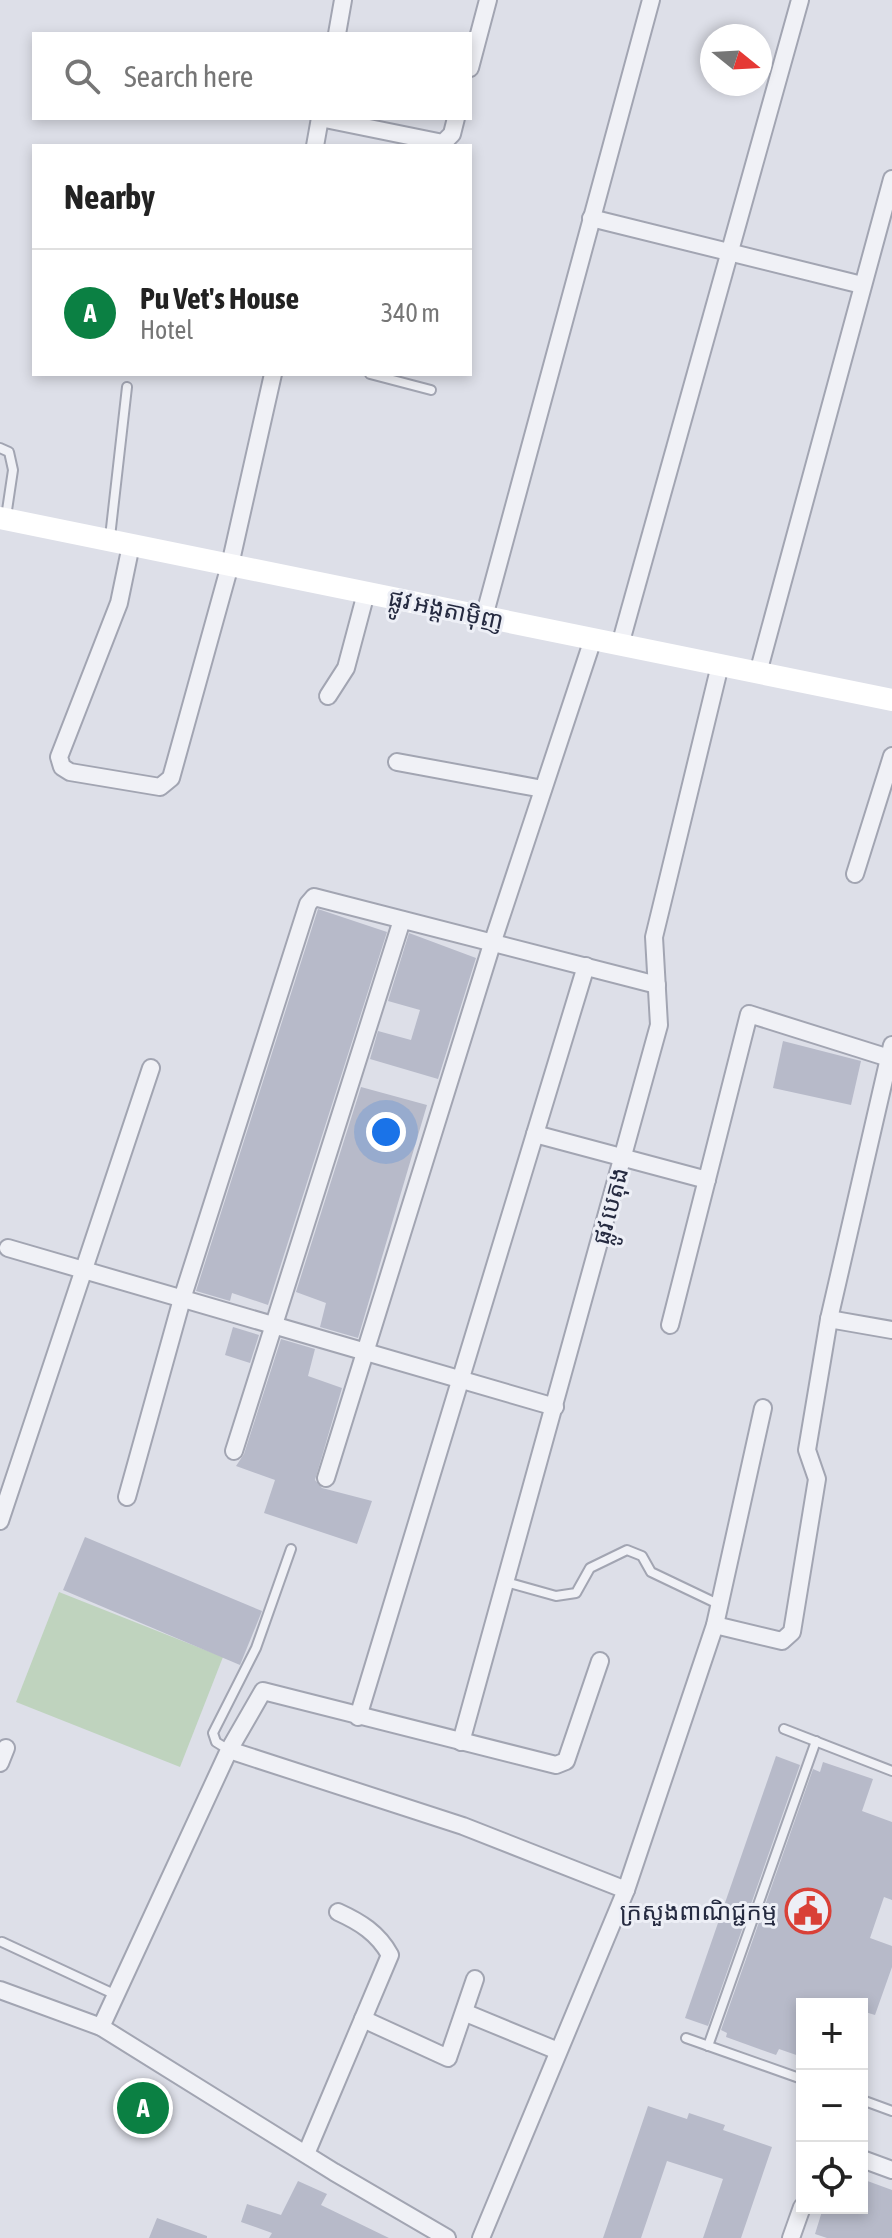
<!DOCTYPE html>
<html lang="en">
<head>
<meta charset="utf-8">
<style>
  body { margin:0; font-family:"Asap Condensed","Noto Sans Khmer",sans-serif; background:#f2f2f2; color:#222 }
  .controls { position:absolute; right:24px; bottom:24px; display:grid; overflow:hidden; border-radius:0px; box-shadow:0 4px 12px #0003 }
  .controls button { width:72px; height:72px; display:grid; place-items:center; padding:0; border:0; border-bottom:2px solid #e0e0e0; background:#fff; color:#222; font:40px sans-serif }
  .compass { position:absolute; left:700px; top:24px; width:72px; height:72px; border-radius:50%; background:#fff; box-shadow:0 4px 12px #0003; rotate:108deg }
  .you { position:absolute; left:386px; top:1132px; width:28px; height:28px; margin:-20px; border:6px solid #fff; border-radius:50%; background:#1a73e8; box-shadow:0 0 0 12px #1a73e833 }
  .badge { display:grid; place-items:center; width:52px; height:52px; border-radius:50%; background:#0b8043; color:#fff; font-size:26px; font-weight:700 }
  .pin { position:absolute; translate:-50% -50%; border:4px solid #fff; box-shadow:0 2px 8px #0006 }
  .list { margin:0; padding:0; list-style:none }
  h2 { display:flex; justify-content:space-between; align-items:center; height:104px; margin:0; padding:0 32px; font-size:34px }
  h2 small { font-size:26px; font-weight:400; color:#767676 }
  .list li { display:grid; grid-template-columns:52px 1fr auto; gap:24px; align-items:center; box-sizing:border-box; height:128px; padding:0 32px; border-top:2px solid #e0e0e0 }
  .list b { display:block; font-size:30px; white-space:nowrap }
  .list p { margin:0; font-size:26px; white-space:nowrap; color:#767676 }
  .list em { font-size:26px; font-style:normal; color:#767676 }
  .icon { flex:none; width:44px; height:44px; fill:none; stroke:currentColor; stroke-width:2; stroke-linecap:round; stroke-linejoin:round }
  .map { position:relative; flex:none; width:892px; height:2238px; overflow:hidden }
  .search { position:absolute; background:#fff; box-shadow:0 4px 12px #0003; left:32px; top:32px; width:440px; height:88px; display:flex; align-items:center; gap:20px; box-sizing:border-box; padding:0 28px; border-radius:0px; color:#767676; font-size:30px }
  .panel { position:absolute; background:#fff; box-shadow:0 4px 12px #0003; left:32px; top:144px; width:440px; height:232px; border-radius:0px }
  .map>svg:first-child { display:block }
  .green { fill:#bfd3be }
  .building { fill:#b7bac9 }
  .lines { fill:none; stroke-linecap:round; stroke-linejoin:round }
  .lane-casing { stroke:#a2a5b2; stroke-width:12 }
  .street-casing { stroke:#a2a5b2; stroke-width:20 }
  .lane { stroke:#f0f1f6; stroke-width:8 }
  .street { stroke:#f0f1f6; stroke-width:16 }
  .secondary { stroke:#fff; stroke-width:22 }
  .labels { text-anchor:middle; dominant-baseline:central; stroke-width:6; stroke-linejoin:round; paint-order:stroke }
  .street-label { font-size:24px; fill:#252a40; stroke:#edeff6 }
  .poi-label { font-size:24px; fill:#252a40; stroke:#edeff6; text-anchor:end }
</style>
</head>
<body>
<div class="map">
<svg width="892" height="2238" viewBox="0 0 892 2238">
  <rect width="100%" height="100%" fill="#dddfe8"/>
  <!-- green -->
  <polygon class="green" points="59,1592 223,1657 180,1767 16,1702"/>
  <!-- building -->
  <g class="building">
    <polygon points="318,909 387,932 268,1305 232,1293 230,1301 196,1291"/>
    <polygon points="409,933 476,958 438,1079 370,1059 378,1031 411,1040 420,1010 388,1001"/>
    <polygon points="783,1041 861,1061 851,1105 773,1088"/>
    <polygon points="361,1087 427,1105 358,1338 320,1327 326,1303 296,1292"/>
    <polygon points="233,1327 259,1335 250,1363 225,1355"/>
    <polygon points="281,1339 315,1349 308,1376 342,1388 315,1480 322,1488 372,1501 357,1544 264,1513 275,1480 236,1466 244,1454"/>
    <polygon points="85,1537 262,1611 240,1665 63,1590"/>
    <polygon points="776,1756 800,1765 708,2026 685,2018"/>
    <polygon points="823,1762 873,1779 862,1811 892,1822 892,1900 884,1897 870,1938 892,1946 892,1967 875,2015 862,2011 862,2004 802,2004 802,2057 779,2049 776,2055 726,2037 727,2033 721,2030 813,1769 820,1772"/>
    <polygon points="648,2106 687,2119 689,2113 725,2125 723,2130 772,2147 741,2238 703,2238 723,2179 667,2161 641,2238 603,2238"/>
    <polygon points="862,2179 892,2190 892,2238 827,2238 815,2234 823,2208 862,2208"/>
    <polygon points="298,2181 327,2194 321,2205 389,2238 269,2238 272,2233 241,2222 247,2204 281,2215"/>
    <polygon points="157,2218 207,2236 207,2238 149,2238"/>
  </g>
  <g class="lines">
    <!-- lane casing -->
    <g class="lane-casing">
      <g id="lane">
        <polyline points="370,374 431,390"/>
        <polyline points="0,448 9,452 13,470 6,517"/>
        <polyline points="110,537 127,387"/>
        <polyline points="506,1582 556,1596 576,1593 590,1568 627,1550 642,1556 651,1572 718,1604"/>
        <polyline points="784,1729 892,1771"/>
        <polyline points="229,1750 216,1742 213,1733 256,1648 291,1549"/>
        <polyline points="2,1942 116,1995"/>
        <polyline points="686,2038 802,2079"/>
        <polyline points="708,2046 816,1741"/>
        <polyline points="862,2100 892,2111"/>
      </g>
    </g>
    <!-- street casing -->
    <g class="street-casing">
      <g id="street">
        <polyline points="337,34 343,0"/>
        <polyline points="470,68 488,0"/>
        <polyline points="320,118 443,143 452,134 456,118"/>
        <polyline points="315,146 320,118"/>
        <polyline points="591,218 862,285"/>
        <polyline points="131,545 119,603 59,757 62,767 70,772 160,787 171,778 230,565 273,374"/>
        <polyline points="484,617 651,0"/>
        <polyline points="620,645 800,0"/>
        <polyline points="758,673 892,179"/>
        <polyline points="328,696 346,668 366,593"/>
        <polyline points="397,762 543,789"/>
        <polyline points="855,874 892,756"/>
        <polyline points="535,1134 707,1180"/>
        <polyline points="8,1248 555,1407"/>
        <polyline points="829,1319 892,1330"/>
        <polyline points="670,1325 749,1014 889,1058"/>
        <polyline points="234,1451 402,920"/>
        <polyline points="326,1478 492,944 593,639"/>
        <polyline points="127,1497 182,1299 308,904 314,897 657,985"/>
        <polyline points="0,1521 151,1068"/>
        <polyline points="715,1625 782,1641 792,1632 817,1479 807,1450 829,1319 892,1045"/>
        <polyline points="358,1717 586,966"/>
        <polyline points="461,1742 659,1025 654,937 720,665"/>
        <polyline points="229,1750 463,1826 626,1890"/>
        <polyline points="0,1763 6,1748"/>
        <polyline points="0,1990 101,2027 334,2172 447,2238"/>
        <polyline points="466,2013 558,2051"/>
        <polyline points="363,2019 448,2058 475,1979"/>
        <polyline points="101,2027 229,1750 263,1691 556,1765 566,1761 600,1661"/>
        <path d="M306 2154 390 1955C378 1933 360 1922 338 1912"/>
        <polyline points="862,2159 892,2170"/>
        <polyline points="481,2238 626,1890 715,1625 763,1408"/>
        <polyline points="791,2238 802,2207"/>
      </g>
    </g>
    <!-- lane -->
    <use href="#lane" class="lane"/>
    <!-- street -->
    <use href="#street" class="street"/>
    <!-- secondary -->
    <polyline class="secondary" points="0,518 892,700"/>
  </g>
  <!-- icons -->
  <defs>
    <g id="civic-ring" transform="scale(2.3)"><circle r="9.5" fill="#edeff6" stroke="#d94037" stroke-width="1.5"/><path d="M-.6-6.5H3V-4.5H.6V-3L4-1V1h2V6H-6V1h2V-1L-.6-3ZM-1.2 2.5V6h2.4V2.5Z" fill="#d94037"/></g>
  </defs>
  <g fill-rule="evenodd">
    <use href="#civic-ring" x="808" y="1911"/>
  </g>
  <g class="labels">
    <!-- street labels -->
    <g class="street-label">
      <text transform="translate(446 609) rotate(12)">ផ្លូវ អង្តតាម៉ិញ</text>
      <text transform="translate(610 1206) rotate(-75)">ផ្លូវ បេតុង</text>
    </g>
    <!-- poi labels -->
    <g class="poi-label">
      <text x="777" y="1911">ក្រសួងពាណិជ្ជកម្ម</text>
    </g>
  </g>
</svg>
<div class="controls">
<button>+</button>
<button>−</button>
<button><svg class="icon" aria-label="locate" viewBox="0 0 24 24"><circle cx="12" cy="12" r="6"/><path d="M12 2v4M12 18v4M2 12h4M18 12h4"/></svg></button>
</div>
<svg class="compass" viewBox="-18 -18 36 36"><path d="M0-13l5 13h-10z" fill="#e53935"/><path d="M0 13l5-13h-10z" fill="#767676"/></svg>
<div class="you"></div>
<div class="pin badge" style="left:143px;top:2108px">A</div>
<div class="search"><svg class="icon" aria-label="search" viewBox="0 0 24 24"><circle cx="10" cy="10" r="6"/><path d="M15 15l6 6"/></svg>Search here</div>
<section class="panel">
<h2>Nearby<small></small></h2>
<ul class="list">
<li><span class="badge">A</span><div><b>Pu Vet's House</b><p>Hotel</p></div><em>340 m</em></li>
</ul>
</section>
</div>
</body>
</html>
